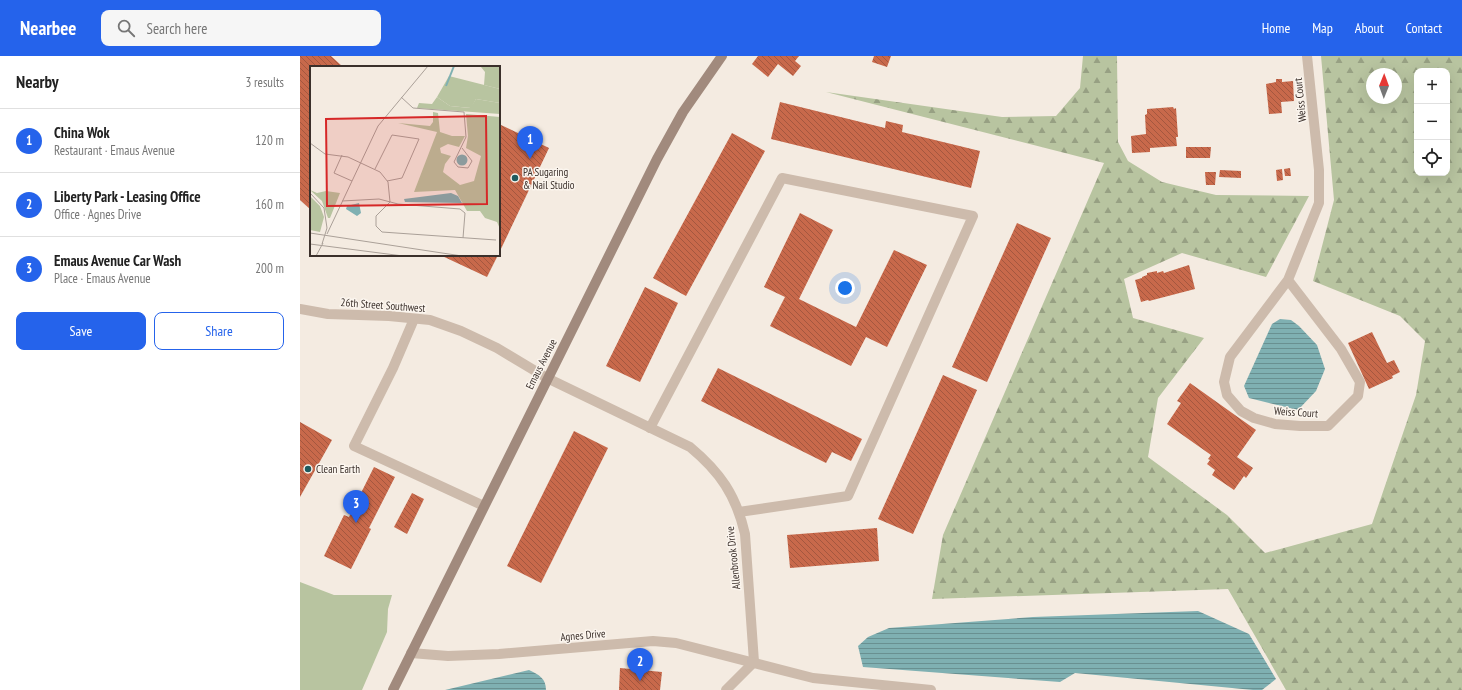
<!DOCTYPE html>
<html lang="en">
<head>
<meta charset="utf-8">
<style>
  body { margin:0; font-family:"PT Sans Narrow",sans-serif; background:#f6f6f6; color:#222 }
  .controls { position:absolute; right:12px; top:12px; display:grid; overflow:hidden; border-radius:8px; box-shadow:0 4px 16px #0002 }
  .controls button { width:36px; height:36px; display:grid; place-items:center; padding:0; border:0; border-bottom:1px solid #e0e0e0; background:#fff; color:#222; font:20px sans-serif }
  .compass { position:absolute; left:1066px; top:12px; width:36px; height:36px; border-radius:50%; background:#fff; box-shadow:0 4px 16px #0002; rotate:1deg }
  .you { position:absolute; left:545px; top:232px; width:14px; height:14px; margin:-10px; border:3px solid #fff; border-radius:50%; background:#1a73e8; box-shadow:0 0 0 6px #1a73e833 }
  .badge { display:grid; place-items:center; width:26px; height:26px; border-radius:50%; background:#2563eb; color:#fff; font-size:13px; font-weight:700 }
  .pin { position:absolute; translate:-50% -33px; filter:drop-shadow(0 1px 2px #0008) }
  .pin::after { content:''; position:absolute; top:21px; width:14px; height:12px; background:inherit; clip-path:polygon(0 0,100% 0,50% 100%) }
  .list { margin:0; padding:0; list-style:none }
  h2 { display:flex; justify-content:space-between; align-items:center; height:52px; margin:0; padding:0 16px; font-size:17px }
  h2 small { font-size:13px; font-weight:400; color:#767676 }
  .list li { display:grid; grid-template-columns:26px 1fr auto; gap:12px; align-items:center; box-sizing:border-box; height:64px; padding:0 16px; border-top:1px solid #e0e0e0 }
  .list b { display:block; font-size:15px; white-space:nowrap }
  .list p { margin:0; font-size:13px; white-space:nowrap; color:#767676 }
  .list em { font-size:13px; font-style:normal; color:#767676 }
  .actions { display:flex; gap:8px; padding:12px 16px }
  .actions a { flex:1; padding:9px 0; border:1px solid #2563eb; border-radius:8px; text-align:center; font-size:14px; color:#2563eb }
  .actions .main { background:#2563eb; color:#fff }
  .icon { flex:none; width:22px; height:22px; fill:none; stroke:currentColor; stroke-width:2; stroke-linecap:round; stroke-linejoin:round }
  .map { position:relative; flex:none; width:1162px; height:634px; overflow:hidden }
  header { display:flex; align-items:center; gap:24px; box-sizing:border-box; height:56px; padding:0 20px; background:#2563eb; color:#fff }
  header strong { font-size:19px }
  nav { display:flex; gap:22px; margin-inline-start:auto; font-size:14px }
  .search { width:280px; height:36px; background:#f6f6f6; display:flex; align-items:center; gap:10px; box-sizing:border-box; padding:0 14px; border-radius:8px; color:#767676; font-size:15px }
  main { display:flex }
  aside { flex:1; background:#fff }
  .map>svg:first-child { display:block }
  .green { fill:#b8c4a0 }
  .forest { fill:url(#forest-firs); fill-rule:evenodd }
  .water { fill:url(#water-rules) }
  .building { fill:url(#building-back-hatch) }
  .lines { fill:none; stroke-linecap:round; stroke-linejoin:round }
  .service { stroke:#cdbbac; stroke-width:10 }
  .minor { stroke:#cdbbac; stroke-width:10 }
  .secondary { stroke:#a18a7d; stroke-width:10 }
  .poi-dot { fill:#1f5a5e; stroke:#fbf5ee; stroke-width:1.5 }
  .labels { text-anchor:middle; dominant-baseline:central; stroke-width:3; stroke-linejoin:round; paint-order:stroke }
  .street-label { font-size:11px; fill:#3b302b; stroke:#fbf5ee }
  .poi-label { font-size:11px; fill:#3b302b; stroke:#fbf5ee; text-anchor:start }
  .inset-river { fill:none; stroke:#7fb0b2; stroke-width:2 }
  .inset-road { fill:none; stroke:#aaa098; stroke-width:1 }
  .view { fill:#d62828; fill-opacity:0.15; stroke:#d62828; stroke-width:2 }
  .inset-edge { fill:none; stroke:#3b302b; stroke-width:2 }
</style>
</head>
<body>
<header>
<strong>Nearbee</strong>
<div class="search"><svg class="icon" aria-label="search" viewBox="0 0 24 24"><circle cx="10" cy="10" r="6"/><path d="M15 15l6 6"/></svg>Search here</div>
<nav><a>Home</a><a>Map</a><a>About</a><a>Contact</a></nav>
</header>
<main>
<aside>
<h2>Nearby<small>3 results</small></h2>
<ul class="list">
<li><span class="badge">1</span><div><b>China Wok</b><p>Restaurant · Emaus Avenue</p></div><em>120 m</em></li>
<li><span class="badge">2</span><div><b>Liberty Park - Leasing Office</b><p>Office · Agnes Drive</p></div><em>160 m</em></li>
<li><span class="badge">3</span><div><b>Emaus Avenue Car Wash</b><p>Place · Emaus Avenue</p></div><em>200 m</em></li>
</ul>
<div class="actions"><a class="main">Save</a><a>Share</a></div>
</aside>
<div class="map">
<svg width="1162" height="634" viewBox="0 0 1162 634">
  <defs>
    <pattern id="forest-firs" width="22" height="20" patternUnits="userSpaceOnUse"><rect width="22" height="20" fill="#b8c4a0"/><path d="M5 1l3.5 6h-7zM16 11l3.5 6h-7z" fill="#97a083"/></pattern>
    <pattern id="water-rules" width="6" height="5" patternUnits="userSpaceOnUse"><rect width="6" height="5" fill="#7fb0b2"/><path d="M0 2.5h6" fill="none" stroke="#699091"/></pattern>
    <pattern id="building-back-hatch" width="6" height="6" patternUnits="userSpaceOnUse"><rect width="6" height="6" fill="#c8694b"/><path d="M-1 5l2 2M0 0l6 6M5-1l2 2" fill="none" stroke="#a4573f"/></pattern>
  </defs>
  <rect width="100%" height="100%" fill="#f4ebe1"/>
  <!-- green -->
  <polygon class="green" points="0,526 34,539 92,539 88,553 87,576 62,634 0,634"/>
  <!-- forest -->
  <path class="forest" d="M783 0H817L818 86 828 105 862 126 916 139 1009 140 966 221 882 197 824 223 833 262 904 282 858 342 848 401 927 459 965 497 1072 468 1116 339 1125 285 1100 260 1013 225 1034 144 1021 0H1162V634H986L928 533 632 543 643 479 804 107 526 36 702 61 756 60 780 32ZM1117 15H1147V117H1117ZM1072 18H1096V42H1072Z"/>
  <!-- water -->
  <g class="water">
    <polygon points="980,263 991,264 999,270 1017,289 1025,313 1016,335 998,354 949,342 944,330 972,268"/>
    <polygon points="898,555 949,578 976,623 962,634 953,634 775,617 760,626 563,611 558,590 568,581 589,572 733,561"/>
    <path d="M229 614C239 619 246 622 246 634H145Z"/>
  </g>
  <!-- building -->
  <g class="building">
    <polygon points="0,0 31,0 43,11 11,11 11,154 0,144"/>
    <polygon points="458,0 499,0 495,5 501,10 493,20 478,8 468,21 452,8"/>
    <polygon points="574,0 591,0 587,11 572,6"/>
    <polygon points="976,23 982,23 982,26 993,25 994,45 981,46 982,57 969,58 966,28 976,26"/>
    <polygon points="480,46 585,72 586,65 603,69 602,76 680,95 671,132 471,83"/>
    <polygon points="873,51 874,53 876,52 878,81 876,81 877,90 850,92 850,96 832,97 831,80 846,78 845,59 847,58 847,53"/>
    <polygon points="201,69 249,92 199,197 199,75"/>
    <polygon points="432,77 465,95 386,240 353,222"/>
    <polygon points="886,91 911,91 910,102 886,102"/>
    <polygon points="990,112 991,120 985,120 984,113"/>
    <polygon points="982,113 983,124 977,125 976,114"/>
    <polygon points="920,114 941,115 941,122 919,121"/>
    <polygon points="905,116 916,116 915,129 906,129"/>
    <polygon points="500,157 533,174 499,243 556,271 594,194 627,209 587,291 566,281 551,310 470,270 485,241 464,231"/>
    <polygon points="717,167 751,182 687,326 652,311"/>
    <polygon points="140,199 198,199 187,221"/>
    <polygon points="889,209 895,233 849,245 848,244 841,246 835,224 842,222 842,221 847,219 847,217 857,215 857,217 863,215 864,217"/>
    <polygon points="345,231 378,247 340,326 306,310"/>
    <polygon points="1072,276 1087,307 1094,304 1100,316 1092,320 1093,322 1069,333 1048,287"/>
    <polygon points="418,312 562,383 551,405 532,396 526,407 401,345"/>
    <polygon points="643,319 677,334 613,478 578,463"/>
    <polygon points="890,327 956,374 937,401 953,412 946,422 944,420 934,434 912,419 915,414 907,408 910,404 908,403 911,399 867,368 881,347 877,345"/>
    <polygon points="0,366 32,384 0,441"/>
    <polygon points="274,375 308,392 241,527 207,510"/>
    <polygon points="74,411 95,421 69,472 71,473 51,513 24,500 44,459 49,461"/>
    <polygon points="112,437 124,443 107,478 94,471"/>
    <polygon points="577,472 579,505 490,512 487,479"/>
    <polygon points="320,612 362,616 360,634 319,634"/>
  </g>
  <g class="lines">
    <!-- service -->
    <g class="service">
      <polyline points="114,263 93,312 54,390 184,450"/>
      <polyline points="350,372 482,122 673,160 548,440 439,456"/>
      <polyline points="426,634 454,606"/>
    </g>
    <!-- minor -->
    <g class="minor">
      <polyline points="988,224 1041,293 1060,326 1058,340 1028,370 1000,370 975,368 954,362 941,355 927,339 924,326 930,301 988,224 1019,147 1019,114 1007,0"/>
      <path d="M0 253 28 258 89 260 130 264 161 275 197 292 247 322 390 391C420 416 436 439 445 478L454 606"/>
      <polyline points="111,597 148,600 199,598 353,585 376,587 513,622 631,634"/>
    </g>
    <!-- secondary -->
    <polyline class="secondary" points="93,634 357,103 383,56 422,0"/>
  </g>
  <!-- markers -->
  <g class="poi-dot">
    <circle cx="215" cy="122" r="4"/>
    <circle cx="8" cy="413" r="4"/>
  </g>
  <g class="labels">
    <!-- street labels -->
    <g class="street-label">
      <text transform="translate(1000 44) rotate(-96)">Weiss Court</text>
      <text transform="translate(83 249) rotate(4)">26th Street Southwest</text>
      <text transform="translate(241 308) rotate(-63)">Emaus Avenue</text>
      <text transform="translate(996 356) rotate(4)">Weiss Court</text>
      <text transform="translate(433 502) rotate(-96)">Allenbrook Drive</text>
      <text transform="translate(283 579) rotate(-5)">Agnes Drive</text>
    </g>
    <!-- poi labels -->
    <g class="poi-label">
      <text x="223" y="116">PA Sugaring<tspan x="223" dy="13">&amp; Nail Studio</tspan></text>
      <text x="16" y="413">Clean Earth</text>
    </g>
  </g>
  <!-- overview -->
  <g transform="translate(10 10)">
    <rect width="190" height="190" fill="#f4ebe1"/>
    <path d="M139 10 190 23V37L166 33 161 42 140 40 127 31ZM0 124 7 127 16 125 30 127 20 152H18L12 135ZM0 130 10 140 14 151 10 166 0 164Z" fill="#b8c4a0"/>
    <path d="M190 0V23L174 19 175 6 171 1H164ZM127 31 140 40 160 42 166 33 190 37V48L107 42 109 37 122 38ZM123 46 128 47 130 66 142 70H155L149 81 138 78 130 82 131 87 141 90 135 98 133 106 150 119 164 115 171 90 156 82 158 70 156 48 190 51V163L187 156 175 152 170 145H157L145 124 104 126 127 66 88 57 120 60 123 56Z" fill="#b8c4a0"/>
    <path d="M146.5 94a5.5 5.5 0 1 1 11 0a5.5 5.5 0 1 1-11 0ZM141 127 148 130 152 137 95 136 94 133ZM49 137 51 147 47 150 36 143 37 140Z" fill="#7fb0b2"/>
    <path class="inset-river" d="M136 20 144 0"/>
    <path class="inset-road" d="M91 31 103 42 154 46 156 71 144 96 148 101 158 102 162 95 152 82M0 77 15 88 38 91 70 106 78 116 80 136M32 89 24 107 42 115M65 103 82 69 109 73 92 112 77 115M0 127 14 142 17 162 12 178M32 135 69 133 88 138 150 143 155 147 153 172M80 136 66 150V160L72 166 186 174M0 167 152 190M17 168 68 60 118 0M0 178 93 190M6 190 13 177"/>
    <path class="view" d="M176 50 177 138 17 140 16 53Z"/>
    <rect width="190" height="190" class="inset-edge"/>
  </g>
</svg>
<div class="controls">
<button>+</button>
<button>−</button>
<button><svg class="icon" aria-label="locate" viewBox="0 0 24 24"><circle cx="12" cy="12" r="6"/><path d="M12 2v4M12 18v4M2 12h4M18 12h4"/></svg></button>
</div>
<svg class="compass" viewBox="-18 -18 36 36"><path d="M0-13l5 13h-10z" fill="#e53935"/><path d="M0 13l5-13h-10z" fill="#767676"/></svg>
<div class="you"></div>
<div class="pin badge" style="left:230px;top:103px">1</div>
<div class="pin badge" style="left:340px;top:625px">2</div>
<div class="pin badge" style="left:56px;top:467px">3</div>
</div>
</main>
</body>
</html>
